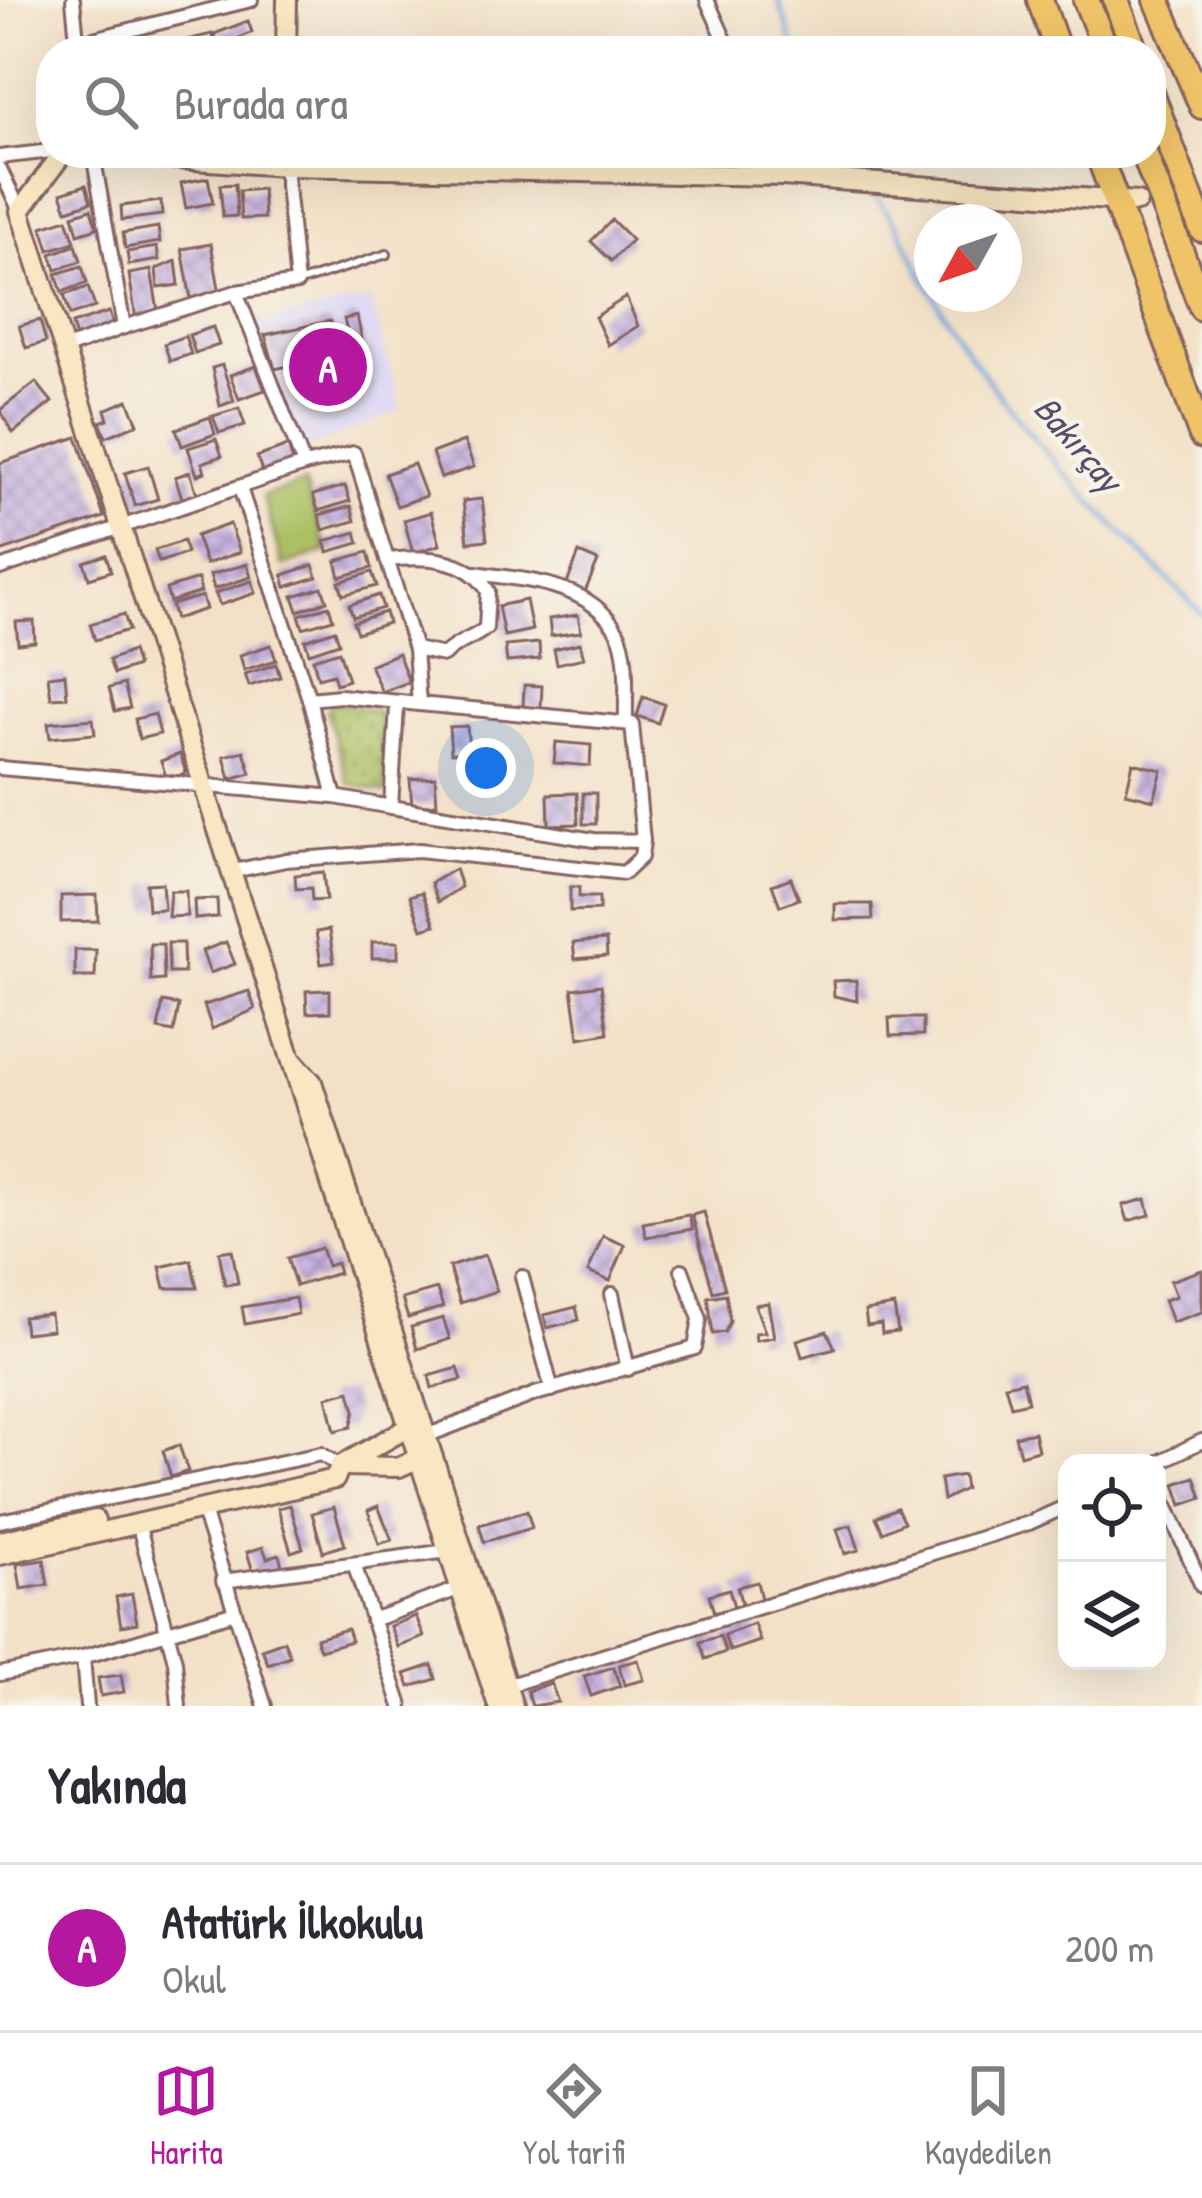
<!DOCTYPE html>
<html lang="tr">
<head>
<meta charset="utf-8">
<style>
  body { margin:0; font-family:"Patrick Hand",sans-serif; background:#f2f2f3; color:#2b2b33 }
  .controls { position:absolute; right:36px; bottom:36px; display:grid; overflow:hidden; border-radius:24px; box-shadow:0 12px 48px #0002 }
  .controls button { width:108px; height:108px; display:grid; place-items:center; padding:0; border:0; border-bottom:3px solid #e1e1e2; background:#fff; color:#2b2b33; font:60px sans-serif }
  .compass { position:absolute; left:914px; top:204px; width:108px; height:108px; border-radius:50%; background:#fff; box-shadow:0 12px 48px #0002; rotate:230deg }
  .you { position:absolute; left:486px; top:768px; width:42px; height:42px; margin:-30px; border:9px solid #fff; border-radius:50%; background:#1a73e8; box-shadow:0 0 0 18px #1a73e833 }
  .badge { display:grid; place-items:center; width:78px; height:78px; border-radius:50%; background:#b5179e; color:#fff; font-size:39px; font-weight:700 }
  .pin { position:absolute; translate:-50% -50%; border:6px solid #fff; box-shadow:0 3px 12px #0006 }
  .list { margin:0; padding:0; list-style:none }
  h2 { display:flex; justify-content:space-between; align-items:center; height:156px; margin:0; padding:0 48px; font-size:51px }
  h2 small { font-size:39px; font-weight:400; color:#7c7c81 }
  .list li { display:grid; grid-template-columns:78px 1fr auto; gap:36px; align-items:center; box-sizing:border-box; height:168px; padding:0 48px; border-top:3px solid #e1e1e2 }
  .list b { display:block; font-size:45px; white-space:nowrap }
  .list p { margin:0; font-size:39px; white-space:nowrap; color:#7c7c81 }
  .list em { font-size:39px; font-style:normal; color:#7c7c81 }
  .icon { flex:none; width:66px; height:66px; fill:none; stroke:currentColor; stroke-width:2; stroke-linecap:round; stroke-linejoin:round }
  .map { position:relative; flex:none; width:1202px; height:1706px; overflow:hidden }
  .search { position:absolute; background:#fff; box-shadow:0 12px 48px #0002; left:36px; right:36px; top:36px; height:132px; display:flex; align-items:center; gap:30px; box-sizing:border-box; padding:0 42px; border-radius:48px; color:#7c7c81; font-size:45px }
  .sheet { height:324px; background:#fff }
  nav { display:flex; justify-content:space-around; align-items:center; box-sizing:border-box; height:168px; border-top:3px solid #e1e1e2; background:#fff; font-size:33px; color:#7c7c81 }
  nav a { display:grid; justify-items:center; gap:6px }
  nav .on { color:#b5179e }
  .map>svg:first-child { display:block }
  .built { fill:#dcd6f6 }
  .grass { fill:#aac064; stroke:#7a7048; stroke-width:3 }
  .park { fill:url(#park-dots); stroke:#7a7048; stroke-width:3 }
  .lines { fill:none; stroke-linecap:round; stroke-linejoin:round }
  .stream { stroke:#6fa5dd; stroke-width:4.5 }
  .building { fill:url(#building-cross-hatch) }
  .lane-casing { stroke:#856362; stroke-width:12 }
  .street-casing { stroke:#856362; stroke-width:18 }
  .secondary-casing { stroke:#856362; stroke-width:24 }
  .highway-casing { stroke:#856362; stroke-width:30 }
  .lane { stroke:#fff; stroke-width:6 }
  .street { stroke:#fff; stroke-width:12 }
  .secondary { stroke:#f9e7c3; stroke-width:18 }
  .highway { stroke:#efc469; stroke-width:24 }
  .labels { text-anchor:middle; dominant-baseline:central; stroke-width:9; stroke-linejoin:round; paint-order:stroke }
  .water-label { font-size:36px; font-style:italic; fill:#574e69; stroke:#f7f3e8 }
</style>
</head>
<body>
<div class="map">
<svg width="1202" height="1706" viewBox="0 0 1202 1706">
  <defs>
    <pattern id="park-dots" width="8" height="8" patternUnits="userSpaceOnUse" patternTransform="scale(3)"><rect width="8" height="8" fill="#aac064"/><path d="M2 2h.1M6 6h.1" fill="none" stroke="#8c9b53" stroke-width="1.8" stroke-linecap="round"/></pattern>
    <pattern id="building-cross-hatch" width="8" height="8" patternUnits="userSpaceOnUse" patternTransform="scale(3)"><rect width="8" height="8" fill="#c6b3e0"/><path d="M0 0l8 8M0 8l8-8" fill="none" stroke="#a391b6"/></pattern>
  </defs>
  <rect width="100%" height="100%" fill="#f7f3e8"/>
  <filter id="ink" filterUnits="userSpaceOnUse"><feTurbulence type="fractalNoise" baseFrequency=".00833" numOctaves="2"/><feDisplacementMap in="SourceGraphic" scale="24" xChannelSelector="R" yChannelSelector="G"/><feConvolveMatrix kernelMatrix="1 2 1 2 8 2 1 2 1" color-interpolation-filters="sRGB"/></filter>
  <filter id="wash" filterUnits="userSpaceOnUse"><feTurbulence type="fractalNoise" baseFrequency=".004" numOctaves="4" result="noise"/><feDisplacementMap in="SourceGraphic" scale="48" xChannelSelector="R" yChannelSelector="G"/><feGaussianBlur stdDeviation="2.7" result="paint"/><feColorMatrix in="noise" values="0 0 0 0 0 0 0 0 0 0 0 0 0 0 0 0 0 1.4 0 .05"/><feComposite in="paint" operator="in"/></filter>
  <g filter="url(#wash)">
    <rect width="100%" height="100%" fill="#f3e1c7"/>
    <!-- built -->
    <polygon class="built" points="371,299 401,410 297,452 249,324"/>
    <!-- grass -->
    <polygon class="grass" points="304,483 327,551 283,566 263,496"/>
    <!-- park -->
    <polygon class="park" points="334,702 380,712 386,793 349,784 326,710"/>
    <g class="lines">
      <!-- stream -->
      <g class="stream">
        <polyline points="778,0 796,51"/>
        <polyline points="846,153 860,173"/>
        <polyline points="869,188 897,225 932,293"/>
        <path d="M933 294C1001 420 1103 513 1202 614"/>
      </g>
    </g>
    <g id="blocks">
      <!-- building -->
      <g class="building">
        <polygon points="248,21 252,32 220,47 214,34"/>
        <polygon points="212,34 216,51 175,51 173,43"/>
        <polygon points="208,178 213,203 186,208 181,183"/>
        <polygon points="235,184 237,216 223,217 220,185"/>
        <polygon points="86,185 91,202 67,210 61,193"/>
        <polygon points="262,189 264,218 241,219 239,191"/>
        <polygon points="161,201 162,215 122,220 121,206"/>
        <polygon points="91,209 97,228 78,234 73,215"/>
        <polygon points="67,219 75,242 49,250 42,227"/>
        <polygon points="612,220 632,240 611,261 591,241"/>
        <polygon points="158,227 160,242 125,248 123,233"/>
        <polygon points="211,244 220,294 191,299 182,249"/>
        <polygon points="76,245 81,261 56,270 51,254"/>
        <polygon points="157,247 159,260 129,265 127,252"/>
        <polygon points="176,261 179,285 158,288 156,269"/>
        <polygon points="82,266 87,283 62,292 56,274"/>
        <polygon points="151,270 158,311 136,319 129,274"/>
        <polygon points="88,287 95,307 70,315 64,295"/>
        <polygon points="626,297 638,326 608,345 595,317"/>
        <polygon points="109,312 114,328 76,339 72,324"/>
        <polygon points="357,316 364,349 352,352 344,319"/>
        <polygon points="40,320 46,342 26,348 19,326"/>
        <polygon points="330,321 341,354 275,369 265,335"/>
        <polygon points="213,327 219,345 195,353 189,335"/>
        <polygon points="185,336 191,354 170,361 164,344"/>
        <polygon points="222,365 234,401 220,406 212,368"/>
        <polygon points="256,366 265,390 239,399 230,375"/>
        <polygon points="36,382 52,402 13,433 0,410"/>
        <polygon points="128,400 138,424 106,437 100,422 108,419 105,410"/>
        <polygon points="239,408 245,425 219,433 213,416"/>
        <polygon points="210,417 215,434 182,446 176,429"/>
        <polygon points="77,437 104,517 0,552 0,463"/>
        <polygon points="216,439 222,456 202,463 205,472 197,475 188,448"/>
        <polygon points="464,441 474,467 441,478 432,453"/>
        <polygon points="288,446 295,467 264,477 257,457"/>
        <polygon points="414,464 426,496 397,506 385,474"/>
        <polygon points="148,466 158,499 135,506 125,473"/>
        <polygon points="190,472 198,497 183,501 175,477"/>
        <polygon points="345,486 350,501 318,511 313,495"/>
        <polygon points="482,499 487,540 468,542 463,501"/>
        <polygon points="351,506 355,521 323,530 319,515"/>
        <polygon points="431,512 440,545 413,553 404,520"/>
        <polygon points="230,524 240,552 206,564 196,536"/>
        <polygon points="356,532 359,543 328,552 325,541"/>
        <polygon points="183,541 187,553 159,562 155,550"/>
        <polygon points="368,552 372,568 340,577 336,561"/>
        <polygon points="579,553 598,561 584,594 566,586"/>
        <polygon points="106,555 111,571 89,578 84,562"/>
        <polygon points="247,564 251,577 214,589 210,575"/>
        <polygon points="313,565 317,577 286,587 283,575"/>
        <polygon points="372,572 377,586 343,595 339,582"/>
        <polygon points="198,579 201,592 170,602 166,589"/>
        <polygon points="252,581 256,593 220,605 215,593"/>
        <polygon points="322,587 327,601 298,611 293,596"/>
        <polygon points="379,595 383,608 353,617 349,605"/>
        <polygon points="202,596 206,609 175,619 171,605"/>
        <polygon points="526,600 532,630 504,636 498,606"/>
        <polygon points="329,606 333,619 303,628 299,615"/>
        <polygon points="385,612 388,623 357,633 353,622"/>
        <polygon points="124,614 129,630 95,640 90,624"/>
        <polygon points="578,615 581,632 551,636 549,619"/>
        <polygon points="34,621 35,642 18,644 16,622"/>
        <polygon points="335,630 339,643 309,653 305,640"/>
        <polygon points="539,643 540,659 507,662 505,646"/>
        <polygon points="580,643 584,658 557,664 554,649"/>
        <polygon points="271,645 276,660 244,670 240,655"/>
        <polygon points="132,651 137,666 114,674 109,660"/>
        <polygon points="339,651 348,680 336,684 333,674 318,678 313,659"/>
        <polygon points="398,653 409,682 382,692 370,665"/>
        <polygon points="276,664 280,677 249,686 245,674"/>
        <polygon points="65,674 67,697 51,698 48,676"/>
        <polygon points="124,684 130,708 115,711 109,688"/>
        <polygon points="524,685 542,686 541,708 523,707"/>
        <polygon points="643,697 664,704 658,723 637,716"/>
        <polygon points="155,714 160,734 139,739 135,719"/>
        <polygon points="93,719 95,734 50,738 48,723"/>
        <polygon points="467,726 469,752 451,753 449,727"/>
        <polygon points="556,742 591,745 590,766 554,763"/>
        <polygon points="244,751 251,773 230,779 224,756"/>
        <polygon points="180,754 186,773 167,780 161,761"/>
        <polygon points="1133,763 1162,770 1154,800 1126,793"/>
        <polygon points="435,777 437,804 412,806 410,779"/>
        <polygon points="577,793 578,824 549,825 548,794"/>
        <rect x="583" y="793" width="13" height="31"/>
        <polygon points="455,869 461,887 438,902 431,883"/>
        <polygon points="323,872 326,900 312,901 311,888 296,889 295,875"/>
        <polygon points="791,878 799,899 780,906 772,885"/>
        <polygon points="162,883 164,909 148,910 146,884"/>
        <polygon points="570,887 579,887 579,897 599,897 599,910 570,911"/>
        <polygon points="170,891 186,891 187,916 168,917"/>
        <polygon points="422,892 435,925 422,929 410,896"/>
        <polygon points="97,895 98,921 61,922 61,896"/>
        <polygon points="217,899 218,917 195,919 194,900"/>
        <polygon points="835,904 872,904 873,919 835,920"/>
        <polygon points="329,930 334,962 321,964 316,932"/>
        <polygon points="606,940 607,956 575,959 573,943"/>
        <polygon points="226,942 235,964 210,973 202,951"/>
        <rect x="372" y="942" width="26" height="16"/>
        <polygon points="168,943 183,943 184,973 169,973"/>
        <polygon points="150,944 163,944 164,980 151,981"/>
        <polygon points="75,950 96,950 95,977 75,977"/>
        <polygon points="856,980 857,1001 834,996 833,981"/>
        <polygon points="601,985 608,1033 579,1038 572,989"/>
        <polygon points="330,990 330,1012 307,1013 306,991"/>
        <polygon points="249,991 255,1009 212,1029 204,1005"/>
        <polygon points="163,1002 179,1005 174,1032 158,1029"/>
        <polygon points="889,1018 923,1018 923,1035 890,1036"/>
        <polygon points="1146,1199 1150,1215 1128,1221 1123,1205"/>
        <polygon points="704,1212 725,1289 713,1292 692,1215"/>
        <polygon points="689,1215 692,1229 646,1237 643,1223"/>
        <polygon points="603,1236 625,1245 610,1281 588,1272"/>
        <polygon points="321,1248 327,1266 336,1263 339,1273 296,1286 287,1258"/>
        <polygon points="232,1250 238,1283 225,1285 219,1252"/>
        <polygon points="485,1255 497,1291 460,1303 449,1267"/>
        <polygon points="191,1260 197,1288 165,1288 160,1267"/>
        <polygon points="1202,1270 1202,1312 1172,1322 1164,1300 1176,1296 1170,1281"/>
        <polygon points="437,1289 443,1307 408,1318 402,1299"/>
        <polygon points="726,1294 730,1321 725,1332 713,1334 708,1297"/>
        <polygon points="295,1298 298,1314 245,1324 242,1307"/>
        <polygon points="768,1303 774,1337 756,1340 755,1333 765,1332 755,1305"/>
        <polygon points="894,1306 898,1332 882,1334 881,1324 867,1326 865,1311"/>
        <polygon points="576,1307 579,1320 547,1328 544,1315"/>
        <polygon points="50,1314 52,1330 25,1333 23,1317"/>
        <polygon points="443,1318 450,1339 417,1349 411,1327"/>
        <polygon points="827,1331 835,1348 802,1357 797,1340"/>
        <polygon points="458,1368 462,1380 432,1388 429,1376"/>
        <polygon points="1023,1381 1028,1402 1011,1406 1005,1385"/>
        <polygon points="350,1391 355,1411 351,1427 335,1431 327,1397"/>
        <polygon points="1034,1432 1038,1450 1020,1455 1015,1436"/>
        <polygon points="179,1445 188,1471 171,1477 163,1451"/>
        <polygon points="963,1475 965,1489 943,1500 940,1479"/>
        <polygon points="1195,1477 1202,1498 1182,1505 1175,1484"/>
        <polygon points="290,1505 303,1548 291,1552 278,1508"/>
        <polygon points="378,1506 392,1540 379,1544 368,1510"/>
        <polygon points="334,1507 345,1545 323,1552 312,1513"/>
        <polygon points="897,1508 904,1522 883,1532 876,1517"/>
        <polygon points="527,1511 532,1528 484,1542 479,1525"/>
        <polygon points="851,1525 859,1550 845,1554 837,1529"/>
        <polygon points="263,1547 267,1558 279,1554 282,1566 254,1575 247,1552"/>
        <polygon points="44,1560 48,1585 21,1589 17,1564"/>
        <polygon points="757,1582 761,1599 743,1608 737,1587"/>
        <polygon points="729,1589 734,1607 714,1613 709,1595"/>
        <polygon points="132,1594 137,1623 121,1626 116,1597"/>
        <polygon points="416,1616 424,1637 398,1647 390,1626"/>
        <polygon points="754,1624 760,1641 730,1651 724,1635"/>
        <polygon points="347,1629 351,1641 320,1650 316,1638"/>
        <polygon points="720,1636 726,1652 705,1659 700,1642"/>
        <polygon points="284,1641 290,1656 268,1664 262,1649"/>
        <polygon points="638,1660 644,1680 624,1685 619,1665"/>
        <polygon points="432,1665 436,1679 410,1687 405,1674"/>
        <polygon points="613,1667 620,1686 591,1696 584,1676"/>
        <polygon points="121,1675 124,1692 101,1696 98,1678"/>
        <polygon points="551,1683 558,1702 532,1706 527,1691"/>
      </g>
    </g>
  </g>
  <g filter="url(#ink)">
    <use href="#blocks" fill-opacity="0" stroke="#856362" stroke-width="3"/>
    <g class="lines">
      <!-- lane casing -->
      <g class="lane-casing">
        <polyline id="lane" points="300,282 387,254"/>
      </g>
      <!-- street casing -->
      <g class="street-casing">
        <g id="street">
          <polyline points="73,0 78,50"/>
          <polyline points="707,0 730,51"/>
          <polyline points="77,43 251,0"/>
          <polyline points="764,153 767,176"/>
          <polyline points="0,157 51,151"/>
          <polyline points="0,169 20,211"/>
          <polyline points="124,327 236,292 297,283 285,166"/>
          <polyline points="64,349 124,327 93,154"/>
          <polyline points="240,488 309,699 340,696 419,704 415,649 354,453 304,465"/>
          <path d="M387 560C423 556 467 556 488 591L486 628C472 640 457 641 444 655L415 649"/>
          <polyline points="0,568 304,465 236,292"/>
          <path d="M475 573C524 580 588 582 617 631 630 653 625 698 626 723"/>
          <polyline points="0,768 335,797 309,699"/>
          <polyline points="335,797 391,807 397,706"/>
          <polyline points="391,807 594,840 643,841 632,724 419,704"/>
          <polyline points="233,871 286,860 419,850 624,873 641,857 643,841"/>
          <polyline points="522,1277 552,1390"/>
          <polyline points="612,1294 628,1369"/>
          <polyline points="426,1436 535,1394 695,1348 700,1319 682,1270"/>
          <polyline points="1157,1463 1202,1441"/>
          <polyline points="1157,1485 1202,1586"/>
          <polyline points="202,1508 265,1706"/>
          <polyline points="0,1521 321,1454 340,1466"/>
          <polyline points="138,1523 175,1661 179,1706"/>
          <polyline points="354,1564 401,1706"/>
          <polyline points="223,1581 448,1551"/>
          <polyline points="372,1620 461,1588"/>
          <polyline points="83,1657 87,1706"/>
          <polyline points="0,1674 83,1657 232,1613"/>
          <polyline points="506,1686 1029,1523 1067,1506"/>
        </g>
      </g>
      <!-- secondary casing -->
      <g class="secondary-casing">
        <g id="secondary">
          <polyline points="286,51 287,0"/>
          <polyline points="63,153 20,211 498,1706"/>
          <polyline points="85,153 285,166 783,176 1137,202"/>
          <polyline points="293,1061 312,1082 513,1706"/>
          <polyline points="339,1466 399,1467 428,1454"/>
          <polyline points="0,1541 95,1520"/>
          <polyline points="0,1555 335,1479 340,1466 416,1423"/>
        </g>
      </g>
      <!-- highway casing -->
      <g class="highway-casing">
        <g id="highway">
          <polyline points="1040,0 1058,51"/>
          <polyline points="1086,0 1106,51"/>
          <polyline points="1116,0 1135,51"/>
          <polyline points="1157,0 1202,106"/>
          <polyline points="1151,93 1202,229"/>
          <polyline points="1098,153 1202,436"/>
          <polyline points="1144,153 1202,308"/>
        </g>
      </g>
      <!-- lane -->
      <use href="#lane" class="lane"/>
      <!-- street -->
      <use href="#street" class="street"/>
      <!-- secondary -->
      <use href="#secondary" class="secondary"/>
      <!-- highway -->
      <use href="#highway" class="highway"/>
    </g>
  </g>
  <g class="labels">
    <!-- water labels -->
    <g class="water-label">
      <text transform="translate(1079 443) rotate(49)">Bakırçay</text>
    </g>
  </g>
</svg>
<div class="controls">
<button><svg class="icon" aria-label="locate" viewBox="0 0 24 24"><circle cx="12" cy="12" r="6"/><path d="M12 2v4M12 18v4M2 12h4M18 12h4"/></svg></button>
<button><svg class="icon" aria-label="layers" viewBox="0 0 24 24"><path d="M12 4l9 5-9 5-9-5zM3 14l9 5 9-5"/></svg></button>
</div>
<svg class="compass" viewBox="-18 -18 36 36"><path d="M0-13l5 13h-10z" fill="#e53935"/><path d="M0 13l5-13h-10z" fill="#7c7c81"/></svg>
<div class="you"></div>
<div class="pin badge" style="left:328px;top:367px">A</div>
<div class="search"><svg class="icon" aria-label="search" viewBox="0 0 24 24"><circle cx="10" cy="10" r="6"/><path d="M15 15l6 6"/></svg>Burada ara</div>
</div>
<section class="sheet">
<h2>Yakında<small></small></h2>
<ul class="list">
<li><span class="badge">A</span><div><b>Atatürk İlkokulu</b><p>Okul</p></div><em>200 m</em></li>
</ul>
</section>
<nav>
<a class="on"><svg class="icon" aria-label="map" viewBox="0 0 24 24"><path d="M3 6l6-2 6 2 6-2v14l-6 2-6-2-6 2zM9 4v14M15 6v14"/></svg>Harita</a>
<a><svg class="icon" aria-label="directions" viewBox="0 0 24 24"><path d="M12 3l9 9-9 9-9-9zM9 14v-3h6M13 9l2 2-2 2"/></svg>Yol tarifi</a>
<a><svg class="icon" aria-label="saved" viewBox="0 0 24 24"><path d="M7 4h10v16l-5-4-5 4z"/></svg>Kaydedilen</a>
</nav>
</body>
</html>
